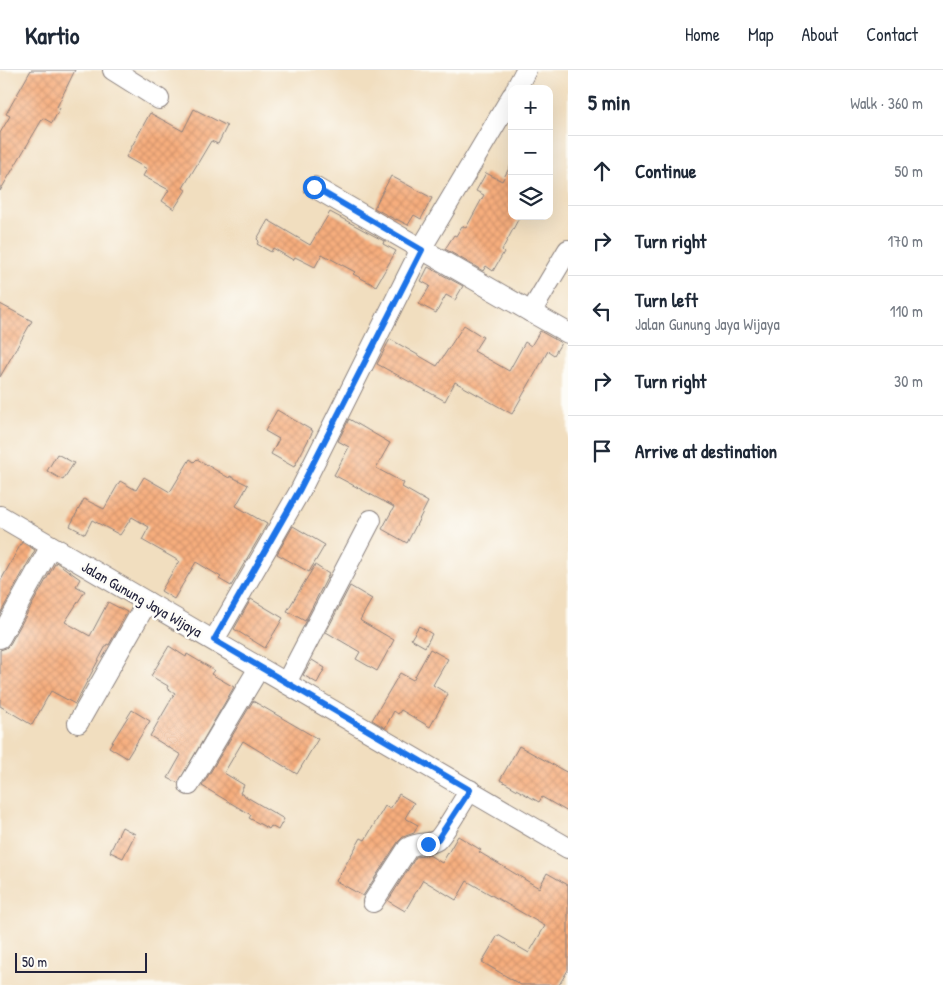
<!DOCTYPE html>
<html lang="en">
<head>
<meta charset="utf-8">
<style>
  body { margin:0; font-family:"Patrick Hand",sans-serif; background:#f6f6f7; color:#1f2937 }
  .controls { position:absolute; right:15px; top:15px; display:grid; overflow:hidden; border-radius:10px; box-shadow:0 5px 20px #0002 }
  .controls button { width:45px; height:45px; display:grid; place-items:center; padding:0; border:0; border-bottom:1px solid #e0e1e3; background:#fff; color:#1f2937; font:25px sans-serif }
  .scale { position:absolute; left:15px; bottom:12px; width:132px; box-sizing:border-box; padding-left:5px; border:2px solid #22223b; border-top:0; font-size:14px; line-height:18px; white-space:nowrap; color:#22223b; -webkit-text-stroke:4px #fdfcf7; paint-order:stroke }
  .stop { position:absolute; width:15px; height:15px; margin:-11px; border:4px solid #1a73e8; border-radius:50%; background:#fff }
  .stop.end { background:#1a73e8; border-color:#fff; box-shadow:0 1px 5px #0008 }
  .list { margin:0; padding:0; list-style:none }
  h2 { display:flex; justify-content:space-between; align-items:center; height:65px; margin:0; padding:0 20px; font-size:21px }
  h2 small { font-size:16px; font-weight:400; color:#747a83 }
  .list li { display:grid; grid-template-columns:32px 1fr auto; gap:15px; align-items:center; box-sizing:border-box; height:70px; padding:0 20px; border-top:1px solid #e0e1e3 }
  .list b { display:block; font-size:19px; white-space:nowrap }
  .list p { margin:0; font-size:16px; white-space:nowrap; color:#747a83 }
  .list em { font-size:16px; font-style:normal; color:#747a83 }
  .icon { flex:none; width:28px; height:28px; fill:none; stroke:currentColor; stroke-width:2; stroke-linecap:round; stroke-linejoin:round }
  .map { position:relative; flex:none; width:568px; height:915px; overflow:hidden }
  header { display:flex; align-items:center; gap:30px; box-sizing:border-box; height:70px; padding:0 25px; background:#fff; border-bottom:1px solid #e0e1e3 }
  header strong { font-size:24px }
  nav { display:flex; gap:28px; margin-inline-start:auto; font-size:18px }
  main { display:flex }
  aside { flex:1; background:#fff }
  .map>svg:first-child { display:block }
  .building { fill:url(#building-cross-hatch) }
  .lines { fill:none; stroke-linecap:round; stroke-linejoin:round }
  .street-casing { stroke:#8a807d; stroke-width:22 }
  .street { stroke:#fff; stroke-width:20 }
  .route { stroke:#1a73e8; stroke-width:6 }
  .labels { text-anchor:middle; dominant-baseline:central; stroke-width:5; stroke-linejoin:round; paint-order:stroke }
  .street-label { font-size:15px; fill:#22223b; stroke:#fdfcf7 }
</style>
</head>
<body>
<header>
<strong>Kartio</strong>
<nav><a>Home</a><a>Map</a><a>About</a><a>Contact</a></nav>
</header>
<main>
<div class="map">
<svg width="568" height="915" viewBox="0 0 568 915">
  <defs>
    <pattern id="building-cross-hatch" width="8" height="8" patternUnits="userSpaceOnUse" patternTransform="scale(1.25)"><rect width="8" height="8" fill="#f6ad7d"/><path d="M0 0l8 8M0 8l8-8" fill="none" stroke="#d3956d"/></pattern>
  </defs>
  <rect width="100%" height="100%" fill="#fdfcf7"/>
  <filter id="ink" filterUnits="userSpaceOnUse"><feTurbulence type="fractalNoise" baseFrequency=".02" numOctaves="2"/><feDisplacementMap in="SourceGraphic" scale="10" xChannelSelector="R" yChannelSelector="G"/><feConvolveMatrix kernelMatrix="1 2 1 2 8 2 1 2 1" color-interpolation-filters="sRGB"/></filter>
  <filter id="wash" filterUnits="userSpaceOnUse"><feTurbulence type="fractalNoise" baseFrequency=".0096" numOctaves="4" result="noise"/><feDisplacementMap in="SourceGraphic" scale="20" xChannelSelector="R" yChannelSelector="G"/><feGaussianBlur stdDeviation="1.12" result="paint"/><feColorMatrix in="noise" values="0 0 0 0 0 0 0 0 0 0 0 0 0 0 0 0 0 1.4 0 .05"/><feComposite in="paint" operator="in"/></filter>
  <g filter="url(#wash)">
    <rect width="100%" height="100%" fill="#f1debf"/>
    <g id="blocks">
      <!-- building -->
      <g class="building">
        <polygon points="31,0 75,0 57,37 60,38 52,53 43,48 0,121 0,63 10,46 6,44"/>
        <polygon points="194,39 227,56 218,74 211,71 183,118 186,120 174,139 162,131 169,120 143,106 147,99 126,87 150,43 183,61"/>
        <polygon points="512,93 512,146 520,146 502,180 504,182 493,201 486,196 483,201 445,179 454,165 456,166 462,156 466,158 484,125 476,121 486,103 502,111"/>
        <polygon points="391,106 432,128 421,149 414,145 408,155 396,149 396,150 374,138"/>
        <polygon points="330,142 384,171 383,174 396,181 376,216 353,204 355,202 322,184 315,197 295,187 293,190 273,178 271,182 257,174 259,171 257,169 268,150 310,175"/>
        <polygon points="428,197 463,216 455,230 446,225 436,243 419,234 430,216 421,211"/>
        <polygon points="0,234 32,251 0,307"/>
        <polygon points="464,255 483,267 474,281 509,301 525,272 531,276 540,261 561,273 554,285 548,281 512,344 455,312 445,331 377,294 390,269 437,296"/>
        <polygon points="277,340 313,361 294,397 271,384 279,369 265,361"/>
        <polygon points="349,349 390,373 376,398 404,413 402,417 428,432 407,473 382,459 394,437 334,405 349,377 338,371"/>
        <polygon points="57,384 74,393 63,410 47,401"/>
        <polygon points="190,389 194,392 197,389 229,408 230,406 248,415 236,436 267,454 231,516 219,509 221,507 196,492 174,529 161,521 179,491 142,470 149,457 132,447 120,465 92,450 85,464 70,456 84,429 104,439 120,411 136,420 144,407 170,422"/>
        <polygon points="293,456 325,475 309,502 277,484"/>
        <polygon points="22,472 35,480 0,544 0,512"/>
        <polygon points="56,492 80,509 76,516 85,521 65,552 90,566 108,532 127,542 109,575 107,574 75,634 51,621 32,655 0,636 0,580 6,578 10,574"/>
        <polygon points="315,495 329,504 305,551 287,541"/>
        <polygon points="350,516 372,529 360,550 361,551 394,570 377,601 356,589 360,582 326,562"/>
        <polygon points="251,529 283,548 265,578 234,559"/>
        <polygon points="419,556 432,564 425,577 411,569"/>
        <polygon points="169,576 186,587 187,584 214,600 211,604 234,617 178,713 168,708 181,685 150,666 175,623 167,618 168,616 151,606"/>
        <polygon points="430,579 448,589 433,615 448,624 430,657 401,640 398,644 394,641 385,658 372,650 400,603 413,610"/>
        <polygon points="312,590 325,598 317,613 303,605"/>
        <polygon points="253,631 318,669 297,704 243,671 224,703 244,715 240,723 284,749 278,760 271,756 269,759 249,748 251,745 202,716"/>
        <polygon points="132,640 150,651 127,688 109,677"/>
        <polygon points="519,676 568,703 568,742 542,727 539,732 500,710"/>
        <polygon points="399,724 414,733 405,748 418,755 414,763 403,767 398,772 363,826 336,811 361,768 365,770 385,736 390,739"/>
        <polygon points="122,757 135,764 123,788 110,782"/>
        <polygon points="458,766 481,780 479,782 539,818 547,803 568,815 568,900 559,915 521,915 482,892 498,865 529,883 545,856 467,811 456,830 423,810 405,841 388,831 416,787 429,785 442,793"/>
      </g>
    </g>
  </g>
  <g filter="url(#ink)">
    <use href="#blocks" fill-opacity="0" stroke="#8a807d" stroke-width="1"/>
    <g class="lines">
      <!-- street casing -->
      <g class="street-casing">
        <g id="street">
          <polyline points="113,0 159,29"/>
          <polyline points="516,19 526,0"/>
          <polyline points="314,117 531,242 568,180"/>
          <polyline points="531,242 568,263"/>
          <polyline points="0,446 568,778"/>
          <polyline points="0,568 51,476"/>
          <polyline points="214,570 301,419 421,179 512,26"/>
          <polyline points="286,613 371,450"/>
          <polyline points="78,653 147,532"/>
          <polyline points="189,715 259,598"/>
          <path d="M373 832 408 778C420 771 428 776 437 770 443 766 464 729 470 720"/>
        </g>
      </g>
      <!-- street -->
      <use href="#street" class="street"/>
    </g>
  </g>
  <g class="lines" filter="url(#ink)">
    <!-- route -->
    <polyline class="route" points="314,117 422,180 300,419 214,570 470,720 438,769 428,774"/>
  </g>
  <g class="labels">
    <!-- street labels -->
    <g class="street-label">
      <text transform="translate(142 529) rotate(30)">Jalan Gunung Jaya Wijaya</text>
    </g>
  </g>
</svg>
<div class="controls">
<button>+</button>
<button>−</button>
<button><svg class="icon" aria-label="layers" viewBox="0 0 24 24"><path d="M12 4l9 5-9 5-9-5zM3 14l9 5 9-5"/></svg></button>
</div>
<div class="scale">50 m</div>
<div class="stop" style="left:314px;top:117px"></div>
<div class="stop end" style="left:428px;top:774px"></div>
</div>
<aside>
<h2>5 min<small>Walk · 360 m</small></h2>
<ul class="list">
<li><svg class="icon" aria-label="ahead" viewBox="0 0 24 24"><path d="M12 20V5M6 11l6-6 6 6"/></svg><div><b>Continue</b></div><em>50 m</em></li>
<li><svg class="icon" aria-label="right" viewBox="0 0 24 24"><path d="M7 20v-9h11M14 6l5 5-5 5"/></svg><div><b>Turn right</b></div><em>170 m</em></li>
<li><svg class="icon" aria-label="left" viewBox="0 0 24 24"><path d="M17 20v-9H6M10 6l-5 5 5 5"/></svg><div><b>Turn left</b><p>Jalan Gunung Jaya Wijaya</p></div><em>110 m</em></li>
<li><svg class="icon" aria-label="right" viewBox="0 0 24 24"><path d="M7 20v-9h11M14 6l5 5-5 5"/></svg><div><b>Turn right</b></div><em>30 m</em></li>
<li><svg class="icon" aria-label="arrive" viewBox="0 0 24 24"><path d="M6 21V4h12l-3 4 3 4H6"/></svg><div><b>Arrive at destination</b></div></li>
</ul>
</aside>
</main>
</body>
</html>
